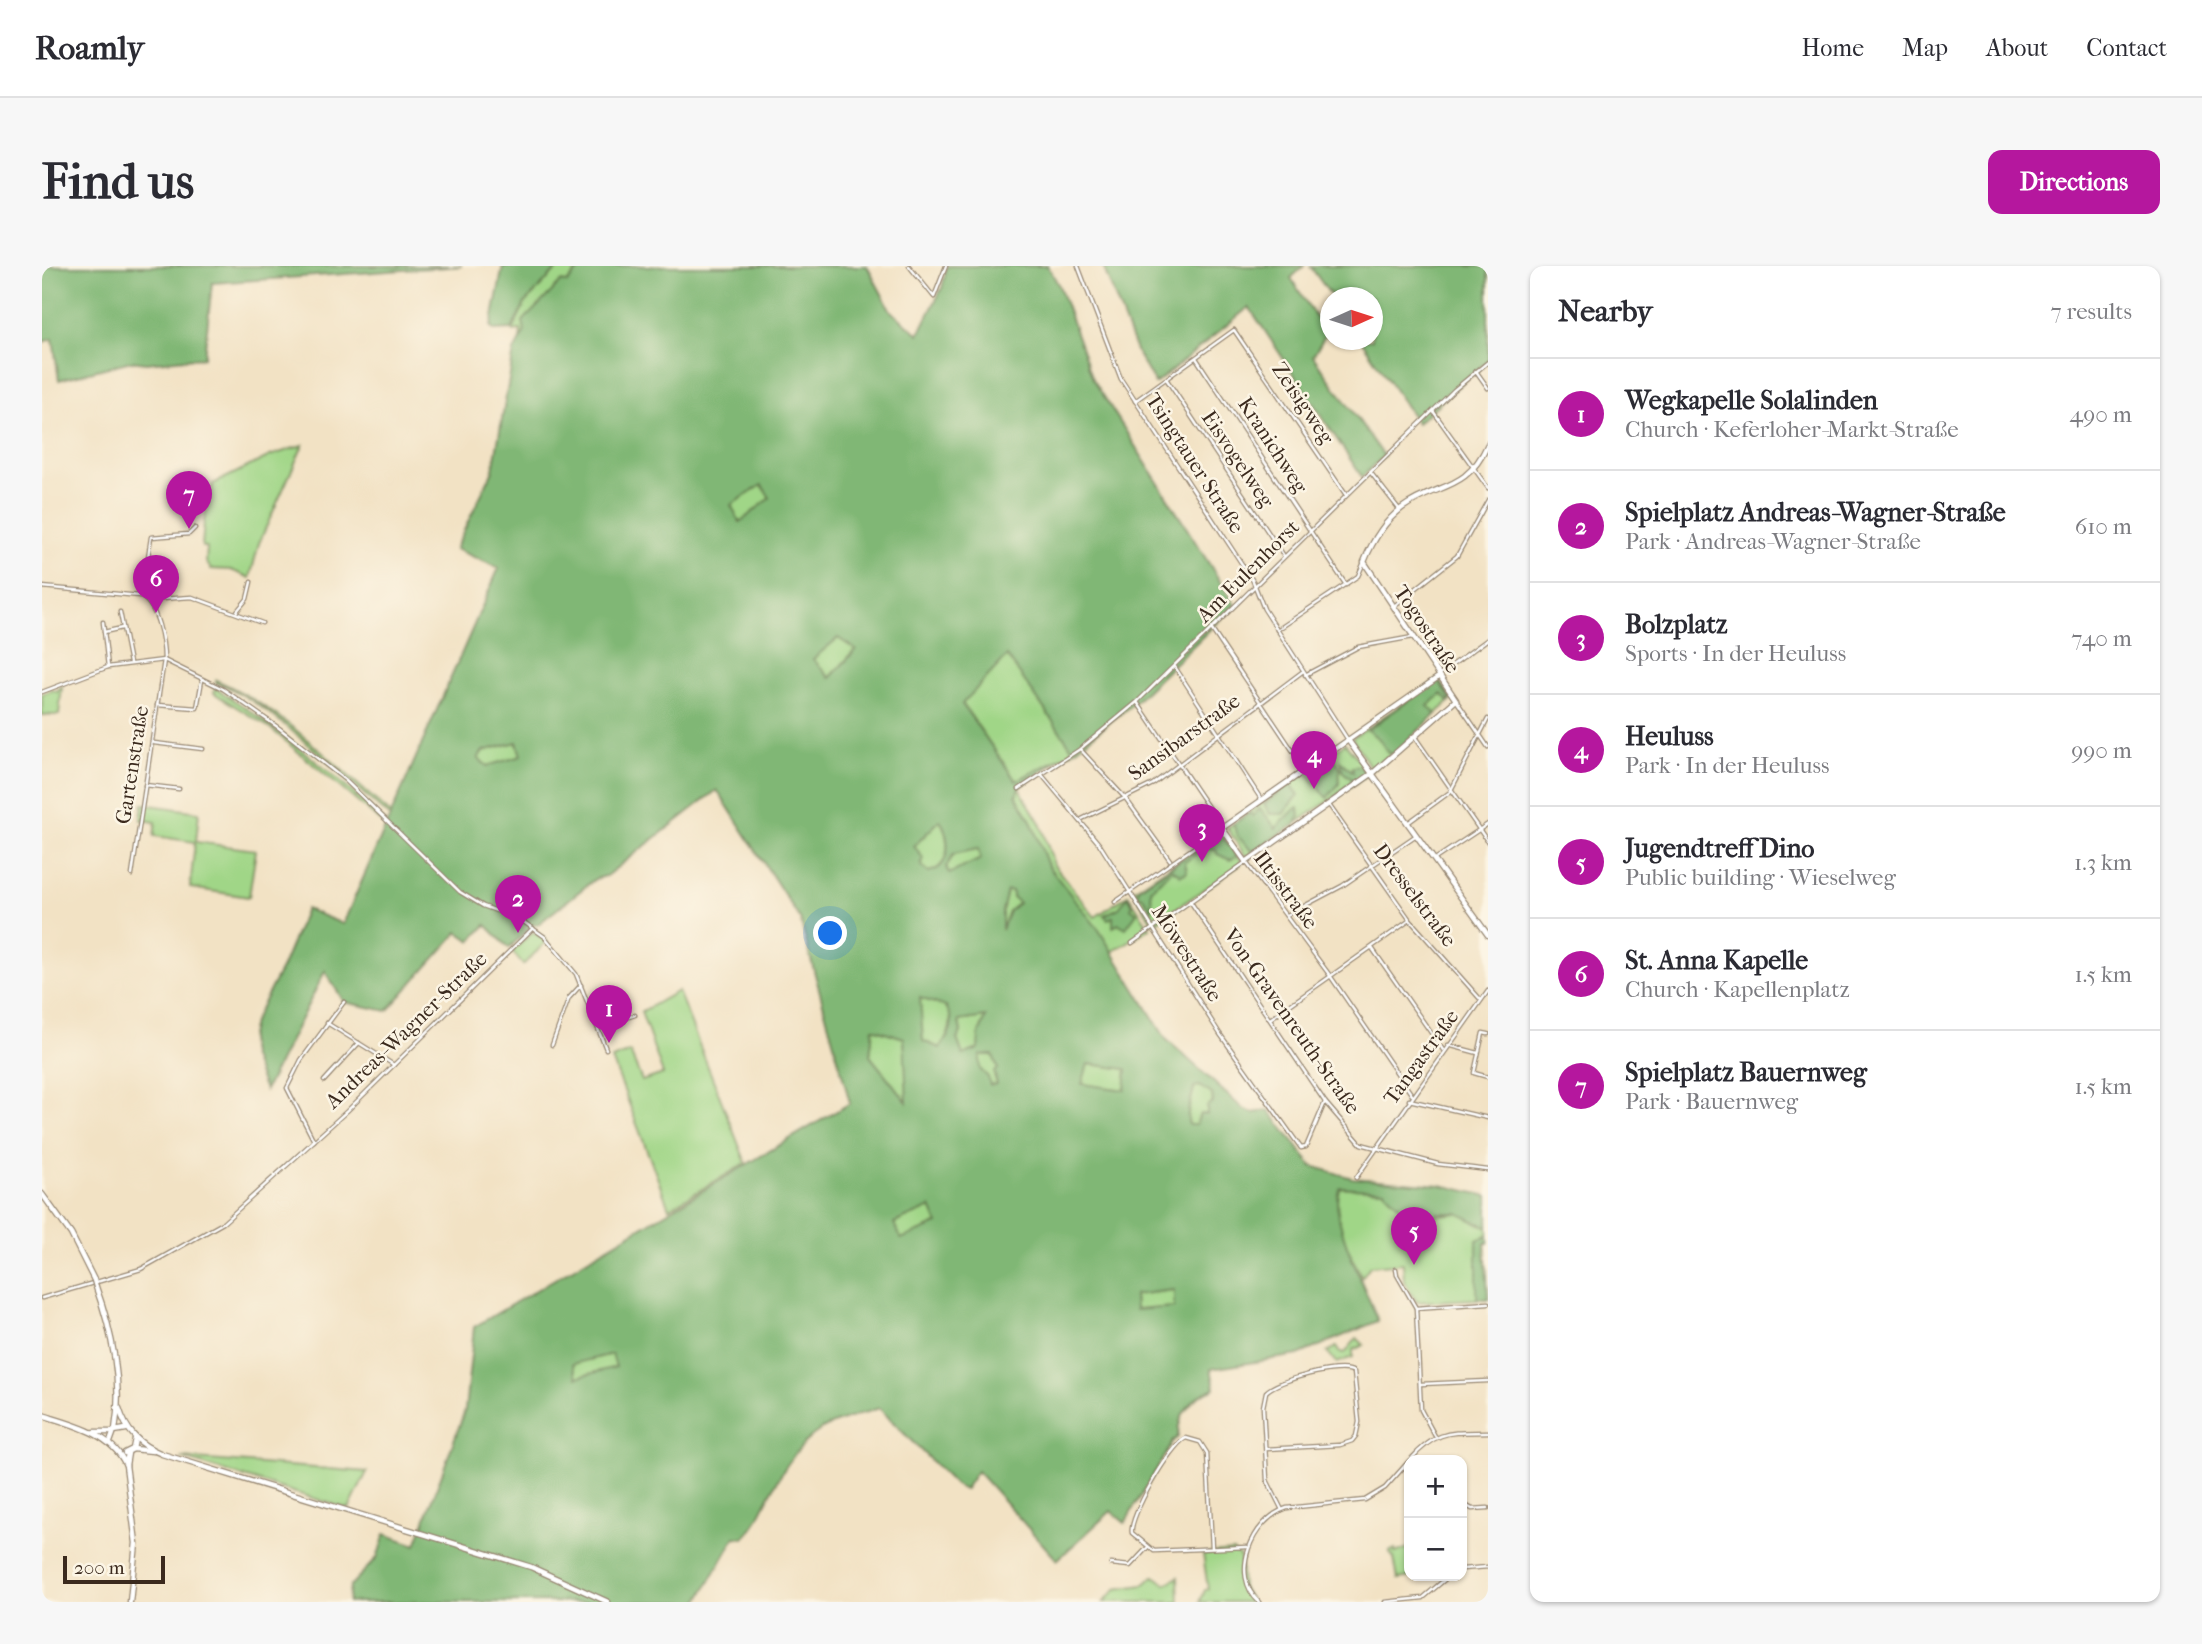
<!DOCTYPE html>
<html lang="en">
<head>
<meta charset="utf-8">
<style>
  body { margin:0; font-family:"IM FELL French Canon",serif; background:#f7f7f7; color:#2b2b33 }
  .controls { position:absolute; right:21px; bottom:21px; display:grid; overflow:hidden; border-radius:14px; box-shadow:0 2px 5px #0004 }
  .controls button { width:63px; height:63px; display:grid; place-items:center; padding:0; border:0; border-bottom:2px solid #e1e1e2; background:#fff; color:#2b2b33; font:35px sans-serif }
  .compass { position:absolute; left:1278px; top:21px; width:63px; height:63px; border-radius:50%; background:#fff; box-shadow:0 2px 5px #0004; rotate:87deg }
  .scale { position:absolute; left:21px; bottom:18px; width:102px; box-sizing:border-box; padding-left:7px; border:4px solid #3b2a1e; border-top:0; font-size:19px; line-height:24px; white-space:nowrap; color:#3b2a1e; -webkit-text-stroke:5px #fcf5e5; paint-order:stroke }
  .you { position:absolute; left:789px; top:668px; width:24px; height:24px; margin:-18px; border:5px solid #fff; border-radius:50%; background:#1a73e8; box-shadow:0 0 0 10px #1a73e833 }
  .badge { display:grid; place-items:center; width:46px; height:46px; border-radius:50%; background:#b5179e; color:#fff; font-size:23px; font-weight:700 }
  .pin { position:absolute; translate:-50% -58px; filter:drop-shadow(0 2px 4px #0008) }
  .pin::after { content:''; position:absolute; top:37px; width:24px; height:21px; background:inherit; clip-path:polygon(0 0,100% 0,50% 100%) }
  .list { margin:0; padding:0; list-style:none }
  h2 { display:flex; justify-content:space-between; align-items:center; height:91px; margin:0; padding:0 28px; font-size:30px }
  h2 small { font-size:23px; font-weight:400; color:#7c7c81 }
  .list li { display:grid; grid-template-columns:46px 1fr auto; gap:21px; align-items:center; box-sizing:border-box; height:112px; padding:0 28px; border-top:2px solid #e1e1e2 }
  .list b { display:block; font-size:26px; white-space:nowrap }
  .list p { margin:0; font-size:23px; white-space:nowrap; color:#7c7c81 }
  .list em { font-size:23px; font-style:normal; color:#7c7c81 }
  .map { position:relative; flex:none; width:1446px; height:1336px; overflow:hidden; border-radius:14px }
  header { display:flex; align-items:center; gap:42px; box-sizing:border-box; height:98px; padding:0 35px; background:#fff; border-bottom:2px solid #e1e1e2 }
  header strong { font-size:33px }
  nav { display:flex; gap:38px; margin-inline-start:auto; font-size:24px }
  .intro { display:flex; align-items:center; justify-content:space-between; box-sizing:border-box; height:168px; padding:0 42px }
  h1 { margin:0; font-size:49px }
  .button { padding:18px 32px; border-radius:14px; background:#b5179e; color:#fff; font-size:24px; font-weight:700 }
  main { display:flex; gap:42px; padding:0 42px }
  aside { flex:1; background:#fff; border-radius:14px; box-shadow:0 2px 5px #0004 }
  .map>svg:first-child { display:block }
  .green { fill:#a0d687; stroke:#6e8052; stroke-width:2 }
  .forest { fill:#80b774; stroke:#5e7049; stroke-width:2; fill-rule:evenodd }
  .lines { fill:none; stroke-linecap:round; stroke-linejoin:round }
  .street-casing { stroke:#968671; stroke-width:5 }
  .secondary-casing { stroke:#968671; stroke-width:7 }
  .street { stroke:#fff; stroke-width:2.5 }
  .secondary { stroke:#fff; stroke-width:4.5 }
  .secondary-bridge-casing { stroke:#968671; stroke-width:7; stroke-linecap:butt }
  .secondary-bridge { stroke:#fff; stroke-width:4.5 }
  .labels { text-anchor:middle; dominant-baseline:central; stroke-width:5; stroke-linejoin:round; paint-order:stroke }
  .street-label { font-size:21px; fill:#3b2a1e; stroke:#fcf5e5 }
</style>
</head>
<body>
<header>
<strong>Roamly</strong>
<nav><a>Home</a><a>Map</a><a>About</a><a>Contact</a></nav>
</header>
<div class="intro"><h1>Find us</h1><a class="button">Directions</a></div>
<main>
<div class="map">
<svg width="1446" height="1336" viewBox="0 0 1446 1336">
  <rect width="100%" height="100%" fill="#fcf5e5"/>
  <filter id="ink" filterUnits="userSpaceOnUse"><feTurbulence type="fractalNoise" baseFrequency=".0143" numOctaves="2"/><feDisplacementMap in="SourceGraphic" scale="14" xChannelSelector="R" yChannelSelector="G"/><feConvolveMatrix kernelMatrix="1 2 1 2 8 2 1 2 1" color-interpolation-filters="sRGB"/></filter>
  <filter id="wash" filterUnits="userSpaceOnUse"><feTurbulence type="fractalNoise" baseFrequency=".00686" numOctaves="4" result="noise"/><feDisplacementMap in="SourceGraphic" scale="28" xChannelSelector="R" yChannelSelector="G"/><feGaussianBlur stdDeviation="1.57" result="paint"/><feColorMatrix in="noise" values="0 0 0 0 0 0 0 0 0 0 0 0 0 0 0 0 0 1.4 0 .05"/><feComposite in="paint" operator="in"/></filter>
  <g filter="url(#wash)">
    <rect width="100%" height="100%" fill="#f2e2c4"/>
    <!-- green -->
    <g class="green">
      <polygon points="518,0 539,0 478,74 479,64 470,65 483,37"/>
      <polygon points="261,179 217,277 208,312 189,304 169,303 164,296 165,281 160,281 162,255 171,218 228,190"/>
      <polygon points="720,219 728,232 698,257 688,239"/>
      <polygon points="796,372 814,383 788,412 770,393"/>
      <polygon points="965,390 1032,485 974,515 920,437"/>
      <polygon points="1397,413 1411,433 1330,504 1310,472"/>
      <path d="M174 414C237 440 298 504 349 548L348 551C308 518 218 427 174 417Z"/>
      <polygon points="20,420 17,449 0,449 0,428 11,424 15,426"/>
      <path d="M173 422C223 452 275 495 323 537 331 545 341 551 344 560L228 462 172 427Z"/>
      <polygon points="474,476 480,490 445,500 436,492 441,485"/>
      <polygon points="1303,477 1328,507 1204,591 1185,562"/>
      <polygon points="977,522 998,557 1012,599 1053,651 1086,629 1108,662 1070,686 1006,600 989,555 974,529"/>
      <polygon points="101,538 157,546 154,576 214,584 207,631 148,622 153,576 112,570 114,556 99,554"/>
      <path d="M898 554C908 570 911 602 886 606L879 600 881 596 872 580Z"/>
      <polygon points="1178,566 1200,595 1198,599 1111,658 1092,624"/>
      <polygon points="937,582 939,593 907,609 904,601 912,588"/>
      <polygon points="965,625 970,625 977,637 967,645 960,664 960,645"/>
      <polygon points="491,666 505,675 481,699 470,685"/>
      <polygon points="636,725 704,897 627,942 570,793 588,786 600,815 621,808 599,746"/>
      <path d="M877 732C914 730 915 759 898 782L881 776Z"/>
      <polygon points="944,751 937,768 937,783 921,789 915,773 919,766 917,755"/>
      <polygon points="831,762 862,772 868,834 865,836 828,790"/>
      <polygon points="937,789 951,789 956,803 952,810 955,817 948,819 938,803"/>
      <polygon points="1046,798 1085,803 1083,824 1039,818"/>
      <path d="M1157 819 1170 828 1171 835 1165 848H1158L1154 859H1147C1143 847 1150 834 1152 821Z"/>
      <path d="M1298 921 1342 924 1370 953 1416 947 1446 962V970L1437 973 1435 1033 1375 1036 1362 1016 1361 997 1328 1000 1320 1011C1308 988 1285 945 1298 921Z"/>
      <polygon points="889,941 897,957 859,974 852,957"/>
      <polygon points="1132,1024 1132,1041 1093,1045 1092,1029"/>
      <polygon points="1315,1072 1322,1079 1311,1084 1311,1091 1295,1097 1285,1086 1294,1081 1297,1086 1303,1087"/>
      <polygon points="570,1088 574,1101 535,1112 530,1098"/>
      <polygon points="139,1192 325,1206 307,1243"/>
      <polygon points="1367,1282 1367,1310 1375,1310 1356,1313 1352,1292 1347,1286 1353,1283 1353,1287"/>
      <polygon points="1191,1285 1198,1291 1200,1321 1209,1336 1158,1336 1163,1324 1166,1323 1161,1288"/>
      <polygon points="1112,1310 1124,1318 1136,1311 1137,1336 1062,1336 1074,1323 1101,1319"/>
    </g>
    <!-- forest -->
    <g class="forest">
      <polygon points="0,0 420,0 170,17 162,91 104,97 89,95 17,114 11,73 0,76"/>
      <polygon points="461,0 518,0 483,37 470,63 452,64 449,61"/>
      <path d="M540 0H825L849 45 877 68 900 22 905 0H1006L1017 20 1051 113 1193 339 1093 436 1032 485 965 390 920 438 974 515 1020 491 977 522 974 529 989 555 1006 600 1057 664 1124 773 1201 843 1211 847 1227 844 1270 900 1310 912 1399 919 1446 930V962L1416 947H1395L1389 956 1370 953 1342 924 1298 921C1284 948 1325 1025 1336 1055L1256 1089 1169 1103 1173 1122C1152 1130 1135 1147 1136 1171L1131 1175 1083 1257 1069 1245 1015 1294 935 1205 922 1224 913 1219 837 1142C819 1149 797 1154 780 1163 747 1182 728 1230 711 1262L702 1272 693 1271 656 1336H306L308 1320 335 1292 343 1268 374 1279 423 1144 432 1061 808 837 758 653 675 524 564 610 553 613 495 659 492 658 467 682 444 659 429 675 416 666 345 745 302 736 283 705 223 824 209 789 207 774 211 756 240 701 264 643 301 658 457 302 413 283 451 204 472 85 483 65 481 55 520 15 525 17ZM720 219 728 232 698 256 689 239ZM796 372 814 384 788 412 771 393ZM475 476 479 490 445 500 436 492 441 485ZM898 554C909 570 910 602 886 606L879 600 881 592 872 580ZM936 583 939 593 907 608 904 601 912 588ZM965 625H970L971 632 977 637 967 645 960 664V645ZM878 732 904 741C914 757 909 767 898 782L881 775ZM944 751 937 768 936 783 921 789 915 773 919 766 917 755ZM831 762 862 772 865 836 828 790ZM938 789H951L956 803 952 806 955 818 948 819 946 811 938 803ZM1046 798 1085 803 1083 824 1040 818ZM1157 820 1170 828 1171 835 1165 840V848H1158L1154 859H1147C1143 847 1150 834 1152 821ZM889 941 896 958 859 973 852 957ZM1132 1024V1041L1093 1044 1092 1029ZM570 1088 574 1101 535 1111 531 1098Z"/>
      <polygon points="1061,0 1262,0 1249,12 1284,68 1271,90 1342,190 1320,211 1207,41 1113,118 1094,85"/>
      <polygon points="1268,0 1446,0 1446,94 1375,157 1319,74 1330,74 1330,32 1290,31"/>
      <polygon points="1396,414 1409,433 1407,436 1400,428 1386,440 1394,448 1352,488 1346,487 1337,473 1325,464"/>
      <polygon points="1283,492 1293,493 1298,502 1297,518 1285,532 1264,506"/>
      <polygon points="1298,495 1311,506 1310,501 1319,500 1323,510 1288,535 1311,514 1301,506"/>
      <polygon points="1249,518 1257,529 1241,548 1228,548 1222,538"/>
      <polygon points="1218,542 1234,562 1253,543 1257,542 1258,550 1253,559 1210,585 1196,571 1191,558 1208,547 1211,550"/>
      <polygon points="1181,572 1195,590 1188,594 1175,588 1174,584 1163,582 1143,596 1145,606 1139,609 1130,603 1109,624 1110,645 1101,631 1095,630 1097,622 1166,576"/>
      <polygon points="1086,630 1091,639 1089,642 1095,647 1084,662 1077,658 1071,661 1071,651 1066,653 1062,649 1077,642"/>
      <polygon points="1446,970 1446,977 1443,977 1446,1033 1435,1033 1435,974"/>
    </g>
  </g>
  <g filter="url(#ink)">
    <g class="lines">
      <!-- street casing -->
      <g class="street-casing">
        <g id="street">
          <polyline points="867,0 892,31 904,0"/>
          <polyline points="1036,0 1079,113 1211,315 1222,343 1306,474"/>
          <polyline points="1154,92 1304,319"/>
          <polyline points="1434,105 1446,122"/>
          <polyline points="1125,114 1242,290"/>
          <polyline points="1093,135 1192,64 1304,229"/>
          <polyline points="1391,145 1446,222"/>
          <polyline points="1329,207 1357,243"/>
          <path d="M0 321 98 330C116 339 122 376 122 394L90 609"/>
          <polyline points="100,331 109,271 147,268 153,262"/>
          <polyline points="104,334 150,331 220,357"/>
          <polyline points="1352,340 1415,290 1446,234"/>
          <polyline points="195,345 205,333 209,316"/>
          <polyline points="78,346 88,397"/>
          <polyline points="61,356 66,401"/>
          <polyline points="1170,364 1263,503"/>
          <polyline points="1235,364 1316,310 1322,296"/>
          <polyline points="62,366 80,362"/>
          <polyline points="122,394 181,423 237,462 303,514 418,626 441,640 479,654 503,671 534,708 564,783"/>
          <polyline points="1133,401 1219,533"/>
          <polyline points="1398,408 1446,373"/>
          <polyline points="1263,409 1316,381 1371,371"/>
          <polyline points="0,426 66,401 122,394"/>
          <polyline points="1414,434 1446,481"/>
          <polyline points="115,439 155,442 160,414"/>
          <polyline points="1373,471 1446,576"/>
          <polyline points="112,477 161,483"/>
          <polyline points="1038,483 1084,533 1128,594"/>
          <polyline points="1000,509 1058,579 1178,768 1259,882 1264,881 1283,836"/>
          <polyline points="103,519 137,523"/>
          <polyline points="977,523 1038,483 1095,436 1412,124 1446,96"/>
          <polyline points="1287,539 1368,654 1439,734"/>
          <polyline points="1040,553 1111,518 1260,406"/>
          <polyline points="1367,556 1408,526 1446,453"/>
          <polyline points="1393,593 1446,558"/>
          <polyline points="1148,635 1283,836 1319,878 1396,898 1446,904"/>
          <polyline points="1073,636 1180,562 1095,436"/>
          <polyline points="1245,649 1300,620 1373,570"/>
          <polyline points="1090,677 1204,596 1289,711 1370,829"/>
          <polyline points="1330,682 1401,784"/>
          <polyline points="551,747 578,754 593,749"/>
          <polyline points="1228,753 1368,654"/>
          <polyline points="285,757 352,799"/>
          <polyline points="1446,768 1441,767 1432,807 1446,811"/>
          <polyline points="510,779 527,732 539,719"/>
          <polyline points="1406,779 1436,787"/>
          <polyline points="282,815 317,777"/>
          <polyline points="1367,834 1446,852"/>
          <polyline points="272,875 245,822 259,794 302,736"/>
          <polyline points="1314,912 1446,725"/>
          <polyline points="1354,1003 1355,1009 1374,1042 1379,1144 1393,1170"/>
          <polyline points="0,1032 99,1003 181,957 305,845 491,662"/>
          <polyline points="1374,1042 1446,1037"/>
          <polyline points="1379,1118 1446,1115"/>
          <path d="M1224 1183 1298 1179 1310 1175 1314 1170 1317 1156 1312 1106C1299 1097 1235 1114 1224 1126L1221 1141 1225 1214 1240 1244"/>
          <path d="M1368 1194C1396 1163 1407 1167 1446 1166"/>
          <polyline points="1420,1237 1430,1243 1446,1242"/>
          <path d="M1170 1282 1165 1187 1158 1176 1144 1172C1129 1178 1086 1252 1090 1267L1112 1285 1205 1281"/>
          <polyline points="1069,1298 1088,1300 1105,1282"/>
          <polyline points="1420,1303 1446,1301"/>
          <path d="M1217 1336C1187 1309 1210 1253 1245 1242L1323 1234 1343 1222 1367 1195"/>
          <polyline points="1343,1336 1381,1332 1407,1310"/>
        </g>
      </g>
      <!-- secondary casing -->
      <g class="secondary-casing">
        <g id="secondary">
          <path d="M1398 410 1180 562 1204 596 1331 507 1414 434 1322 296C1330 276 1343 255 1360 242 1396 216 1424 227 1446 178"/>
          <polyline points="1306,474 1446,669"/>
          <polyline points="0,928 29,968 52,1014"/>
          <path d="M54 1021C70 1065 81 1118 73 1164"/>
          <path d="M77 1142C84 1165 97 1179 120 1188L489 1301 566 1336"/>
          <path d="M0 1149C32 1159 69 1167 84 1199"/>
          <polyline points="52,1166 71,1166"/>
          <polyline points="68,1176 72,1165 84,1163"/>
          <polyline points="91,1183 111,1185"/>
          <polyline points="83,1187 91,1183 93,1173"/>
          <polyline points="86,1187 84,1199 94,1277 88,1336"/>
        </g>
      </g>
      <!-- street -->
      <use href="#street" class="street"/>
      <!-- secondary -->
      <use href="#secondary" class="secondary"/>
      <!-- secondary-bridge casing -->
      <g class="secondary-bridge-casing">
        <polyline id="secondary-bridge" points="52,1014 54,1021"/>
      </g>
      <!-- secondary-bridge -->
      <use href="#secondary-bridge" class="secondary-bridge"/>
    </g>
  </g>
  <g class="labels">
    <!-- street labels -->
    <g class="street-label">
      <text transform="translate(1261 137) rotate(56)">Zeisigweg</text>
      <text transform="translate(1231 179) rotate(57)">Kranichweg</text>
      <text transform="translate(1196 193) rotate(56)">Eisvogelweg</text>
      <text transform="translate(1153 197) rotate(57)">Tsingtauer Straße</text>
      <text transform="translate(1206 305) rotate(-45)">Am Eulenhorst</text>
      <text transform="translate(1385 363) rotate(56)">Togostraße</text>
      <text transform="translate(1142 471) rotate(-36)">Sansibarstraße</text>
      <text transform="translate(90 499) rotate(-81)">Gartenstraße</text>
      <text transform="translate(1244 624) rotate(53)">Iltisstraße</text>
      <text transform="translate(1373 629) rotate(53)">Dresselstraße</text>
      <text transform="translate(1145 687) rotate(57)">Möwestraße</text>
      <text transform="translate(1250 755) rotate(55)">Von-Gravenreuth-Straße</text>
      <text transform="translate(364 764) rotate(-44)">Andreas-Wagner-Straße</text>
      <text transform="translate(1379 791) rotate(-54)">Tangastraße</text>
    </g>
  </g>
</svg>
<div class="controls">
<button>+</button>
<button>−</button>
</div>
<svg class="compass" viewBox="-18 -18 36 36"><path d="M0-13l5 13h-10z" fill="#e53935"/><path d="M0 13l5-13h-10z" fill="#7c7c81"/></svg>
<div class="scale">200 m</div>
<div class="you"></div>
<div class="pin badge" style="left:567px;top:777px">1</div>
<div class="pin badge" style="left:476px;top:667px">2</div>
<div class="pin badge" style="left:1160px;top:596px">3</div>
<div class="pin badge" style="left:1272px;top:523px">4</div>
<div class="pin badge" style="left:1372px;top:999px">5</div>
<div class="pin badge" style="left:114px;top:347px">6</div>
<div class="pin badge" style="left:147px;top:263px">7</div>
</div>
<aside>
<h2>Nearby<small>7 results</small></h2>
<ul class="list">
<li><span class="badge">1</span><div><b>Wegkapelle Solalinden</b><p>Church · Keferloher-Markt-Straße</p></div><em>490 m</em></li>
<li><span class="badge">2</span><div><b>Spielplatz Andreas-Wagner-Straße</b><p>Park · Andreas-Wagner-Straße</p></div><em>610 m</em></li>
<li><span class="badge">3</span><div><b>Bolzplatz</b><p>Sports · In der Heuluss</p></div><em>740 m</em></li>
<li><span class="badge">4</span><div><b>Heuluss</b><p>Park · In der Heuluss</p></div><em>990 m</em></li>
<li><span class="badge">5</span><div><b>Jugendtreff Dino</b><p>Public building · Wieselweg</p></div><em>1.3 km</em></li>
<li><span class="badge">6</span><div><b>St. Anna Kapelle</b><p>Church · Kapellenplatz</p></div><em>1.5 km</em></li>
<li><span class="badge">7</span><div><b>Spielplatz Bauernweg</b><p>Park · Bauernweg</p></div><em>1.5 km</em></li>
</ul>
</aside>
</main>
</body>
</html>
